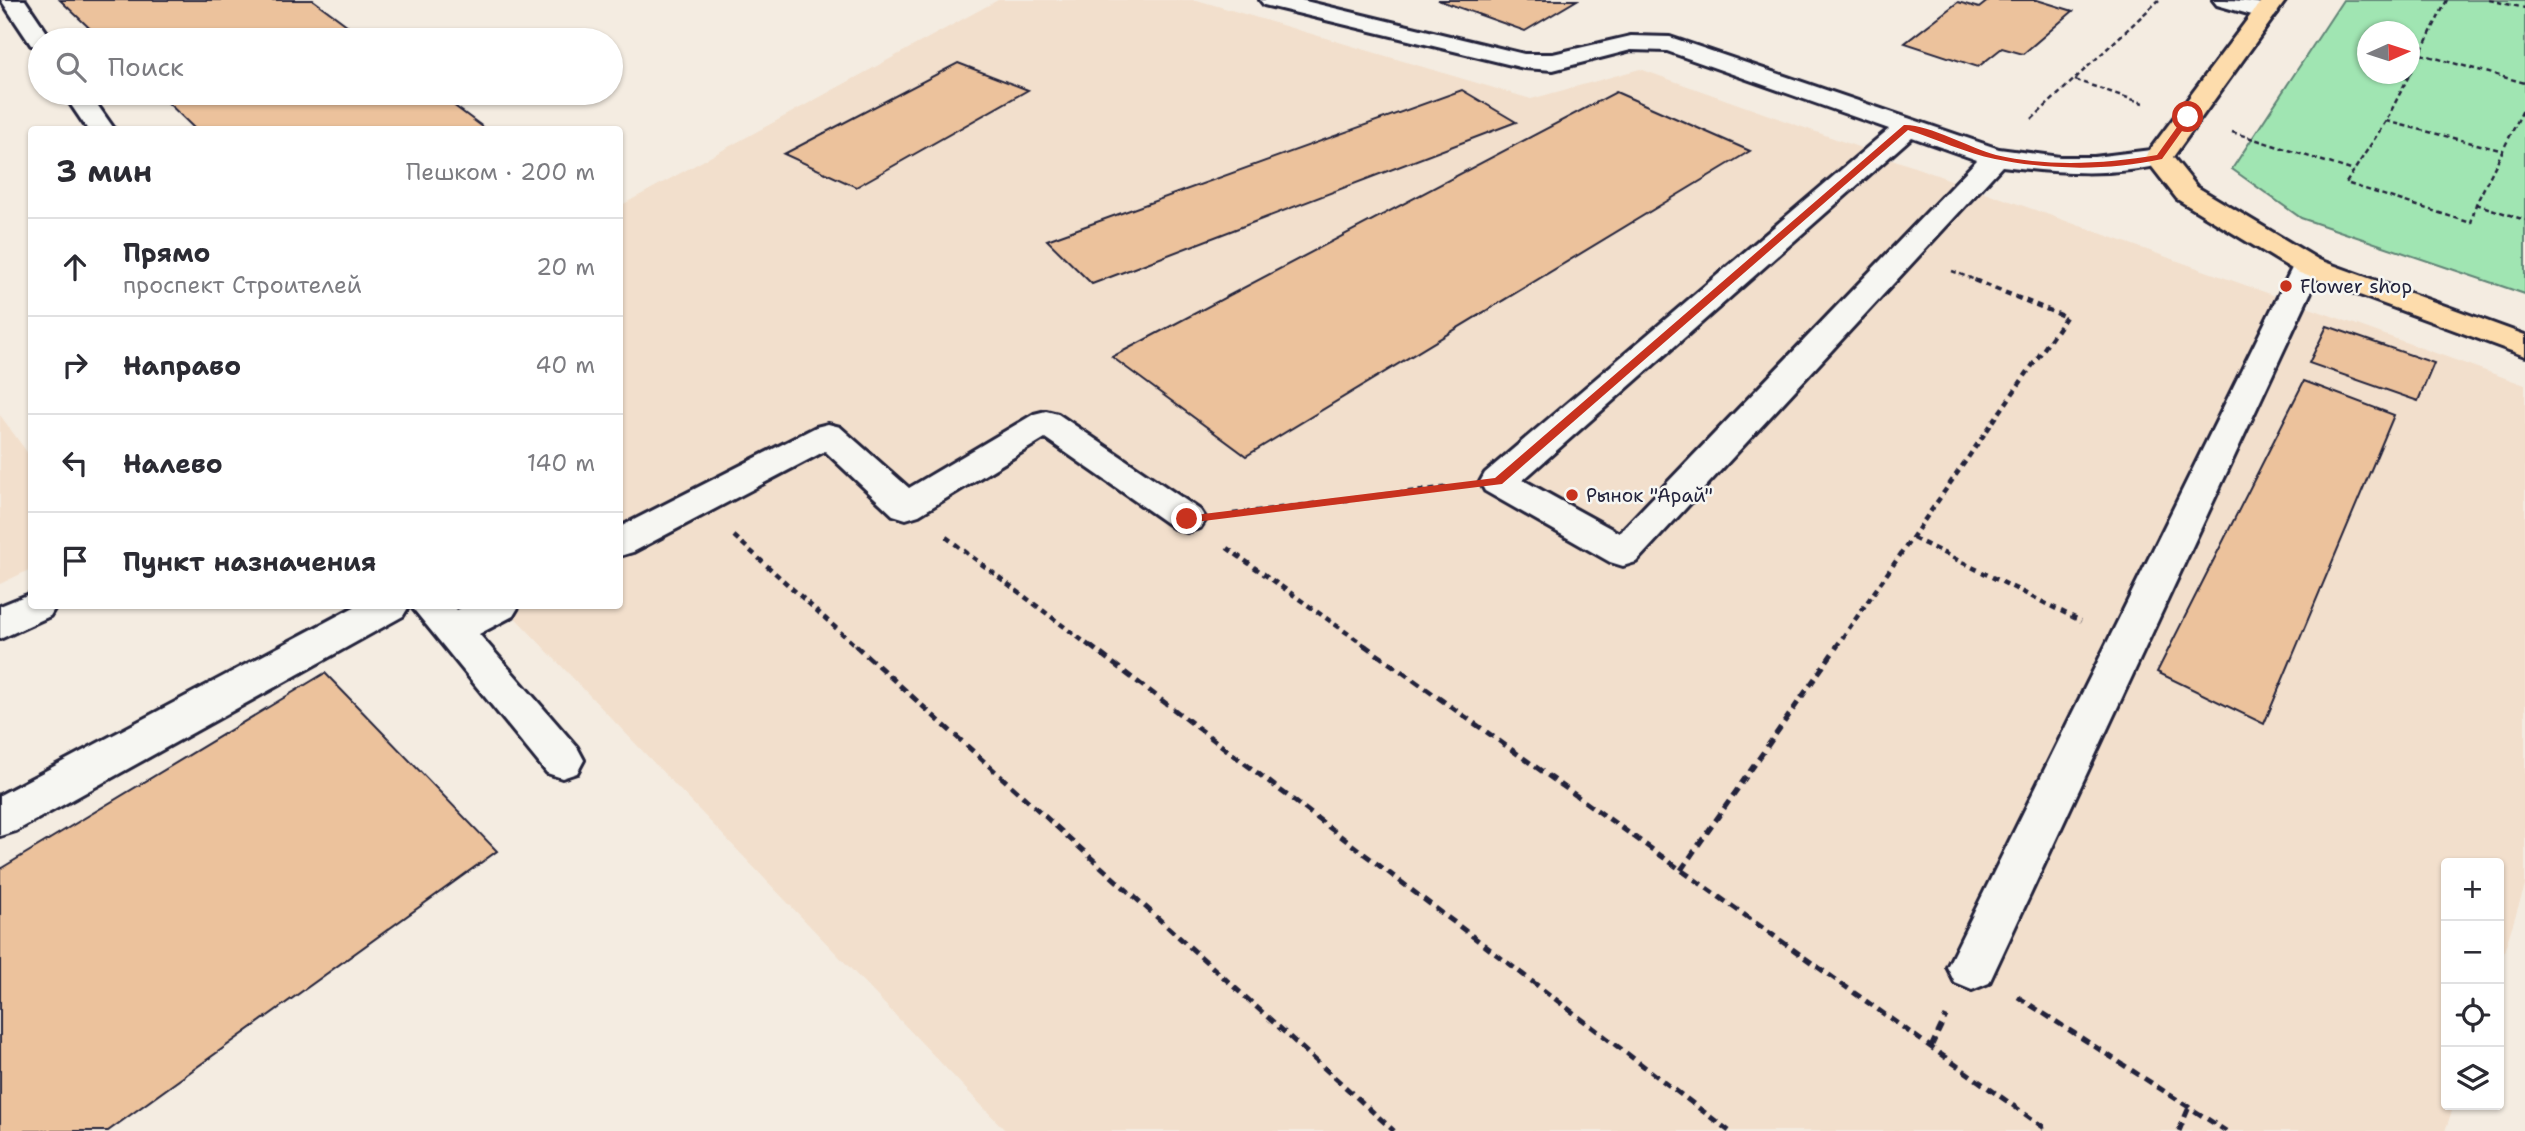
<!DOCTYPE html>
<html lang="ru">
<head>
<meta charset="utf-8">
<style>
  body { margin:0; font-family:"Shantell Sans",sans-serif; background:#f2f2f3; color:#2b2b33 }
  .controls { position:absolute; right:21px; bottom:21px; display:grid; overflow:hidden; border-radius:7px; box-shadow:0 2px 5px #0004 }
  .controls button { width:63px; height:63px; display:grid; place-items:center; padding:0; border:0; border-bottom:2px solid #e1e1e2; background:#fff; color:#2b2b33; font:35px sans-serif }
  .compass { position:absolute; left:2357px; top:21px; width:63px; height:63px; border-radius:50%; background:#fff; box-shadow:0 2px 5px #0004; rotate:87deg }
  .stop { position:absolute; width:21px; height:21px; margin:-16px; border:5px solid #c8321e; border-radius:50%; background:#fff }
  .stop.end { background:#c8321e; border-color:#fff; box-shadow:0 2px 7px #0008 }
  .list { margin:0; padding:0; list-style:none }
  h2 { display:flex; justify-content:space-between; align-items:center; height:91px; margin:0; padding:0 28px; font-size:30px }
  h2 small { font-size:23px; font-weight:400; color:#7c7c81 }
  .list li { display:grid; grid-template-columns:46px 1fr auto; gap:21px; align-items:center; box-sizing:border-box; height:98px; padding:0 28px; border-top:2px solid #e1e1e2 }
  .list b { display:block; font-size:26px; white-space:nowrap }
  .list p { margin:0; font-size:23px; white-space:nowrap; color:#7c7c81 }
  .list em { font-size:23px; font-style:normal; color:#7c7c81 }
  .icon { flex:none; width:38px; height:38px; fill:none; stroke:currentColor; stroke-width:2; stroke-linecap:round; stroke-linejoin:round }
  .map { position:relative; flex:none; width:2525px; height:1131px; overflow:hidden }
  .search { position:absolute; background:#fff; box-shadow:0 2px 5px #0004; left:28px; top:28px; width:595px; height:77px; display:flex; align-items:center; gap:18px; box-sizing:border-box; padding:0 24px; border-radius:38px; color:#7c7c81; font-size:26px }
  .panel { position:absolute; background:#fff; box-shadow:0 2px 5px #0004; left:28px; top:126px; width:595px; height:483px; border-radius:7px }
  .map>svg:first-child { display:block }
  .built { fill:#f2dfcc }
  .green { fill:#a0e5b2; stroke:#618476; stroke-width:2; fill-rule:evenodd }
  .building { fill:#ecc29c; stroke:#22223b; stroke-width:2 }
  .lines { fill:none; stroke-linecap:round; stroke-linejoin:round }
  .minor-casing { stroke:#22223b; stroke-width:6 }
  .major-casing { stroke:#22223b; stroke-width:6 }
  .path-far2 { stroke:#22223b; stroke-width:2.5; stroke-dasharray:5 3.5; stroke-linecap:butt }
  .path-far1 { stroke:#22223b; stroke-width:4.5; stroke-dasharray:6 5; stroke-linecap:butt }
  .path { stroke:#22223b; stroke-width:5; stroke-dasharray:9 6; stroke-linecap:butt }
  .minor { fill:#f6f6f2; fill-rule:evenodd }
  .major { fill:#fddcac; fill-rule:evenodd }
  .route { fill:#c8321e }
  .poi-dot { fill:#c8321e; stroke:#f6f6f2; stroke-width:2.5 }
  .labels { text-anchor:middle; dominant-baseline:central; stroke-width:5; stroke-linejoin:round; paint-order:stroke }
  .poi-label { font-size:19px; fill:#22223b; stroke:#f6f6f2; text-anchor:start }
</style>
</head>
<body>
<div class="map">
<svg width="2525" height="1131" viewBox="0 0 2525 1131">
  <rect width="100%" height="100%" fill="#f4ece1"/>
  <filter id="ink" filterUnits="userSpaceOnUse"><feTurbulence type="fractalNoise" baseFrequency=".0143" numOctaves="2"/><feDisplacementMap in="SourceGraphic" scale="14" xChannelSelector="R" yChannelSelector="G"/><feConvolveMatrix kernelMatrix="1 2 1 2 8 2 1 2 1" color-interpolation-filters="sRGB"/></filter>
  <g filter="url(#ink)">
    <!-- built -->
    <g class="built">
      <polygon points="998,0 1197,0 1531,99 1640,69 2525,385 2525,886 2499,967 2499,863 2446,863 2446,1105 2454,1105 2445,1131 1006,1131 504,606 620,606 620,206"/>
      <polygon points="0,415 32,459 31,569 0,584"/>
    </g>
    <!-- green -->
    <path class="green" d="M2343 0H2525V294L2301 218 2232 169ZM2368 32H2410V74H2368Z"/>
    <!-- building -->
    <g class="building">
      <polygon points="60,0 313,0 367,40 102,40"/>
      <polygon points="1438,0 1577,0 1525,31"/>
      <polygon points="1989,0 2037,0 2073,11 2023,54 2002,48 1978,67 1905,43 1958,2 1979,8"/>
      <polygon points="958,63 1028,90 856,187 784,154"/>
      <polygon points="1462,90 1516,122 1092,284 1047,240"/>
      <polygon points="1616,92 1750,151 1246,456 1112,357"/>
      <polygon points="158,93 437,93 487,130 196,130"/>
      <polygon points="2327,326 2434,363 2418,401 2309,363"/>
      <polygon points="2304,381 2394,415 2264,724 2157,672"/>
      <polygon points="325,673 497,851 108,1131 0,1131 0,869"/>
    </g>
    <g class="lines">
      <!-- minor casing -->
      <g class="minor-casing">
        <g id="minor">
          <polygon points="1,0 25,0 52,40 40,40 40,47 31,45"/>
          <path d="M1260 0H1301L1524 54H1553L1631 36 1670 37 1999 149 2060 157H2094L2159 149 2169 151 2173 157 2169 163C2112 177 2059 173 2002 166L1636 562 1623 566 1610 562 1485 491 1480 482 1485 473 1889 129 1667 51 1631 50 1553 70 1524 68 1264 5ZM1912 137 1977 160 1619 533 1523 480Z"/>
          <path d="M2213 0C2232 0 2266 0 2278 12L2274 17 2266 19 2217 5Z"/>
          <polygon points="63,93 89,93 115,130 88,130"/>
          <polygon points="2308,257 2319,260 2323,266 1989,983 1972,990 1955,983 1947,967 1955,951 2293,266 2297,260"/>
          <polygon points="1046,411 1058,414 1200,510 1206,519 1200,528 1187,532 1174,528 1045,438 919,515 906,519 893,515 825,451 633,552 620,556 620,527 816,427 828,424 840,427 909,488 1034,414"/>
          <polygon points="32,593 32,606 56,606 50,616 0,639 0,606"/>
          <polygon points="356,606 409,606 403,616 16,831 0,836 0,795"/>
          <polygon points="411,606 454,606 457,610 465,606 519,606 513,616 479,634 577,747 584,760 577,773 562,778 547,773"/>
        </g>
      </g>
      <!-- major casing -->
      <g class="major-casing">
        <polygon id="major" points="2262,0 2286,0 2173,157 2197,187 2319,260 2525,335 2525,356 2297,272 2177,199 2149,163 2145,157 2149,151"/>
      </g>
      <!-- path-far2 -->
      <g class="path-far2">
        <polyline points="2447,0 2386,121 2346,183 2471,223 2476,204 2525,106"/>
        <polyline points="2489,0 2525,8"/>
        <polyline points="2421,54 2525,83"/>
        <polyline points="2075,80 2143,103"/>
        <polyline points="2032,119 2159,0"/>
        <polyline points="2386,121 2504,151"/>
        <polyline points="2232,132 2354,171"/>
        <polyline points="2476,204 2525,220"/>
        <polyline points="1952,271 1973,279"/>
      </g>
      <!-- path-far1 -->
      <g class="path-far1">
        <polyline points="1233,514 1450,487"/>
        <polyline points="734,536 857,647"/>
        <polyline points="946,537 1091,647"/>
        <polyline points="1913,538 2081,621"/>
        <polyline points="1227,548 1367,647"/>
        <polyline points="1836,647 2066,317 1969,278"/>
      </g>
      <!-- path -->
      <g class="path">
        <polyline points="855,645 1394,1131"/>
        <polyline points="1089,645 1729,1131"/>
        <polyline points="1364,645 2049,1131"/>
        <polyline points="1681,870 1838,645"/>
        <polyline points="2018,997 2226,1131"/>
        <polyline points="1931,1047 1946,1016"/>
        <polyline points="2179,1131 2189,1107"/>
      </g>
      <!-- minor -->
      <use href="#minor" class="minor"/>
      <!-- major -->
      <use href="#major" class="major"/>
    </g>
  </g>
  <!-- route -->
  <path class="route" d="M2185 116 2192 117 2162 159C2108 171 2049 170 1995 159 1966 153 1936 139 1908 130L1502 484 1187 523 1181 519 1187 516 1495 478 1904 125C1928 124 1970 148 1996 155 2047 167 2105 164 2157 155Z"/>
  <!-- markers -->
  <g class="poi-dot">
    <circle cx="2286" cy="286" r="7"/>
    <circle cx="1572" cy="495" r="7"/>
  </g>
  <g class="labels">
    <!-- poi labels -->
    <g class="poi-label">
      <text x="2300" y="286">Flower shop</text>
      <text x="1586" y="495">Рынок "Арай"</text>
    </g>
  </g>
</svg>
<div class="controls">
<button>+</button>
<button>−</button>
<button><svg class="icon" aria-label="locate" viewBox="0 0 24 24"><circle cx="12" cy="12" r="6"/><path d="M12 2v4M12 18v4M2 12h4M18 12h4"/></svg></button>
<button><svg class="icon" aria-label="layers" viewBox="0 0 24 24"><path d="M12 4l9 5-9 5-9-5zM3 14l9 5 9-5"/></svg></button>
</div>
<svg class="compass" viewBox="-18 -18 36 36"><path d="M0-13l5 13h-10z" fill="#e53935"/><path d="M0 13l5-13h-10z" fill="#7c7c81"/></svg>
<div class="stop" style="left:2188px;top:117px"></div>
<div class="stop end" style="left:1187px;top:519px"></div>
<div class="search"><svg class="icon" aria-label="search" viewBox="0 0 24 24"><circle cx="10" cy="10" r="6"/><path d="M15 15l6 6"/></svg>Поиск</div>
<section class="panel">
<h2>3 мин<small>Пешком · 200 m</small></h2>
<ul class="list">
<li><svg class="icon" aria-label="ahead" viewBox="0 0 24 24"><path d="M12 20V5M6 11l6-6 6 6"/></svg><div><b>Прямо</b><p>проспект Строителей</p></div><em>20 m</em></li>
<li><svg class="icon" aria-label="right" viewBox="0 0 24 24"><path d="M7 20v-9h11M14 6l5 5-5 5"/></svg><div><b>Направо</b></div><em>40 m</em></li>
<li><svg class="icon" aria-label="left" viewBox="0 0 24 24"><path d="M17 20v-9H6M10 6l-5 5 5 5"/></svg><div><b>Налево</b></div><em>140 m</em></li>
<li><svg class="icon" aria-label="arrive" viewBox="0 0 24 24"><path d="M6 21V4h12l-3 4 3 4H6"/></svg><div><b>Пункт назначения</b></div></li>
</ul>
</section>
</div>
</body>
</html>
